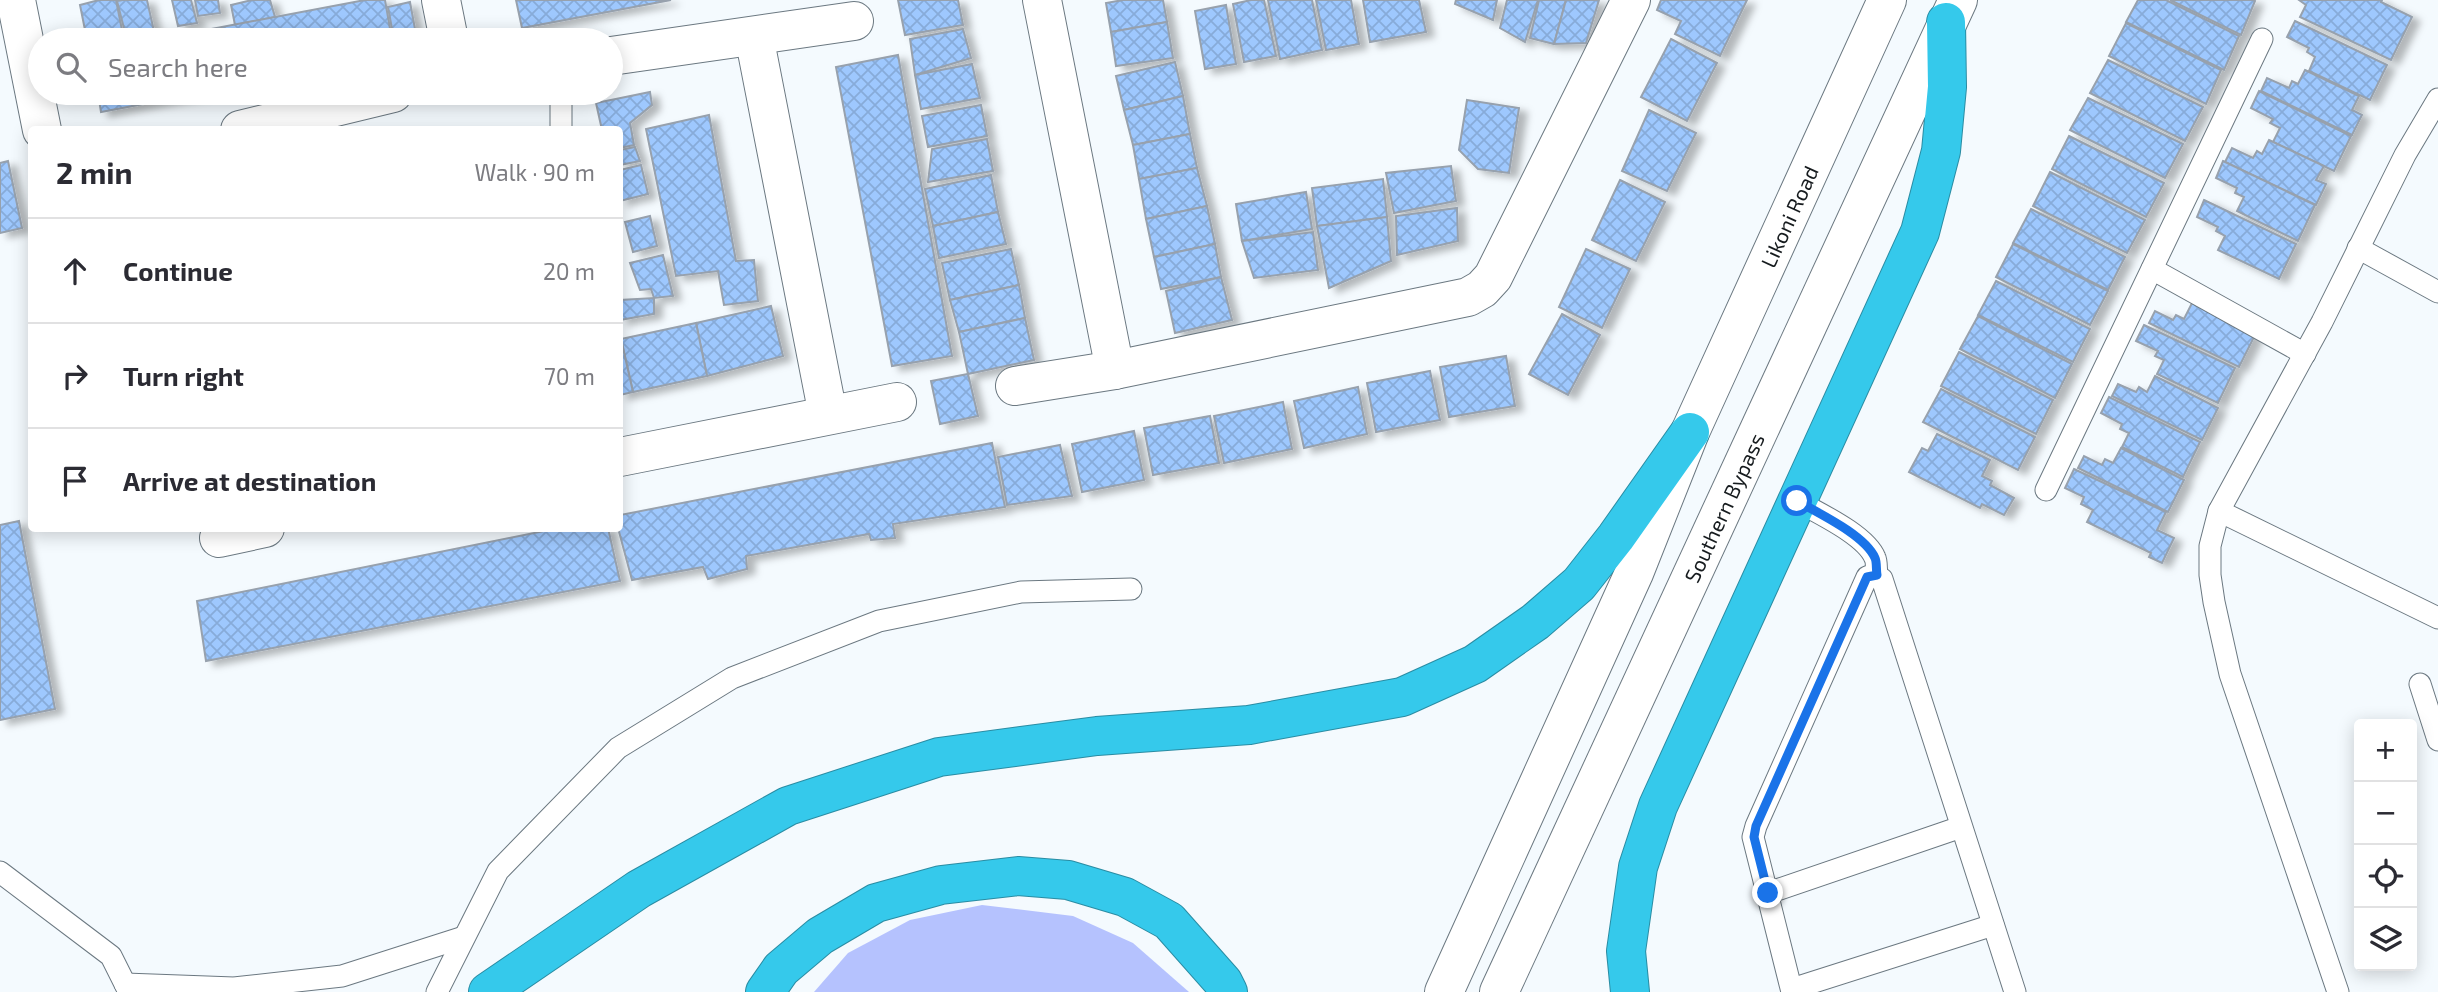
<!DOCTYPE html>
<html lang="en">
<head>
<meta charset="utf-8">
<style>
  body { margin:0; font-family:"Exo 2",sans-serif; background:#f7f7f7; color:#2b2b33 }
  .controls { position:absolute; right:21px; bottom:21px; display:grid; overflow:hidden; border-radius:7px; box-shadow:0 4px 18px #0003 }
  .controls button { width:63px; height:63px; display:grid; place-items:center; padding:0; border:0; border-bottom:2px solid #e1e1e2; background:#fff; color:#2b2b33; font:35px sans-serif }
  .stop { position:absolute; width:21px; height:21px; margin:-16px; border:5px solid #1a73e8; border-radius:50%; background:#fff }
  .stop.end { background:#1a73e8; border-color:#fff; box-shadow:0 2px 7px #0008 }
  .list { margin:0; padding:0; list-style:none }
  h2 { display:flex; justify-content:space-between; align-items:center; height:91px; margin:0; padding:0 28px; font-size:30px }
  h2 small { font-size:23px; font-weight:400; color:#7c7c81 }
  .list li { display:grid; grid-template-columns:46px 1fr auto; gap:21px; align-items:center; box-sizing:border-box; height:105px; padding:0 28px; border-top:2px solid #e1e1e2 }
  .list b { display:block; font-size:26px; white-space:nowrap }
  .list em { font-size:23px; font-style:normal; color:#7c7c81 }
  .icon { flex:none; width:38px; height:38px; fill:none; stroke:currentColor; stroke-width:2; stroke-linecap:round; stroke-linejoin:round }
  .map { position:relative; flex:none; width:2438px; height:992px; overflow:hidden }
  .search { position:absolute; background:#fff; box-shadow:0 4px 18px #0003; left:28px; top:28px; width:595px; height:77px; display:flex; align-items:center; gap:18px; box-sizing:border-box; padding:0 24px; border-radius:38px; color:#7c7c81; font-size:26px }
  .panel { position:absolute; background:#fff; box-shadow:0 4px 18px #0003; left:28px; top:126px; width:595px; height:406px; border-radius:7px }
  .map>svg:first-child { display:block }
  .grass { fill:#b5c2fe }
  .building { fill:url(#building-cross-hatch); stroke:#97a1ad; stroke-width:2; filter:url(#shadow) }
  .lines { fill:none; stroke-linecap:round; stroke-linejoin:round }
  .lane-casing { stroke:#6b7881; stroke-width:23 }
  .street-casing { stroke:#6b7881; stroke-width:40 }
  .secondary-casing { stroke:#6b7881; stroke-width:40 }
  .highway-casing { stroke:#2a8ca3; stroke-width:40 }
  .lane { stroke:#fff; stroke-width:21 }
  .street { stroke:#fff; stroke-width:38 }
  .secondary { stroke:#fff; stroke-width:38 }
  .highway { stroke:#35c9eb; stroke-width:38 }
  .route { stroke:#1a73e8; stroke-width:9 }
  .labels { text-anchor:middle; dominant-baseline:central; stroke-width:5; stroke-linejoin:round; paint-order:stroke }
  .street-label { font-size:21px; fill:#161b1e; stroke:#fff }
</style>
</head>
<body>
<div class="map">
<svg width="2438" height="992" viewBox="0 0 2438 992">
  <defs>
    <pattern id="building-cross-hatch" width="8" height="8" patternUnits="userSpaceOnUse" patternTransform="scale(1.75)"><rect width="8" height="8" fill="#9ec8fe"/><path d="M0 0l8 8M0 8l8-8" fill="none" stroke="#87abd9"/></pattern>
    <filter id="shadow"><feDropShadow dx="8" dy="4.5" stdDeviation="3.5" flood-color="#0004"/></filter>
  </defs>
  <rect width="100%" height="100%" fill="#f4fafe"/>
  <!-- grass -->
  <polygon class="grass" points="982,905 1073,916 1133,943 1189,992 814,992 848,953 910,920"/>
  <!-- building -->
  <g class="building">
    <polygon points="99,0 116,0 124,40 87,40 80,5"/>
    <polygon points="123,0 147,0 155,36 127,40 117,1"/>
    <polygon points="172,0 191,0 197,23 178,26"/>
    <polygon points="195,0 218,0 220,13 198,16"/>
    <polygon points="252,0 270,0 275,17 235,25 231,5"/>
    <polygon points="365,0 385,0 392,40 153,40"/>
    <polygon points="516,0 671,0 522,28"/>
    <polygon points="898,0 958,0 963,25 905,35"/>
    <polygon points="1123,0 1163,0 1167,22 1111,32 1106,3"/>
    <polygon points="1251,0 1264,0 1276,56 1244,62 1233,4"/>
    <polygon points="1268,0 1312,0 1322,50 1280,59"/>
    <polygon points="1316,0 1351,0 1359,44 1326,50"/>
    <polygon points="1363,0 1419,0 1426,32 1370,42"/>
    <polygon points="1456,0 1497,0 1493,20 1455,4"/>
    <polygon points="1507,0 1538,0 1525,42 1500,28"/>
    <polygon points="1539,0 1566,0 1554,44 1530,38"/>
    <polygon points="1566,0 1599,0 1586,43 1554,44"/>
    <polygon points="1661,0 1747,0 1720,56 1675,34 1681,21 1657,10"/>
    <polygon points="2138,0 2166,0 2239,36 2224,70 2126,22"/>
    <polygon points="2170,0 2253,0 2255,1 2241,35"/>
    <polygon points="2299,0 2382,0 2381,2 2412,17 2391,60 2300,17 2306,5"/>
    <polygon points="410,2 417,40 394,40 388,7"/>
    <polygon points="1226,5 1236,64 1205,69 1195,11"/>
    <polygon points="2295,21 2387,65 2370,100 2309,71 2315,57 2307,52 2309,48 2287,37"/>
    <polygon points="1167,22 1173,58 1116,66 1111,32"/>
    <polygon points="2126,23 2221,70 2206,104 2109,56"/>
    <polygon points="963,29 971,58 915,75 910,39"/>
    <polygon points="1671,39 1717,63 1687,121 1641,97"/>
    <polygon points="898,55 952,356 892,366 836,67"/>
    <polygon points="2108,60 2203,107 2185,141 2090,93"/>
    <polygon points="1175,62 1183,96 1124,110 1116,76"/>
    <polygon points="972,64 980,98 921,109 915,75"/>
    <polygon points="2305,70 2359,96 2352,110 2362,115 2352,135 2261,91 2267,78 2289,88 2292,81 2298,84"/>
    <polygon points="2259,91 2351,136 2334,171 2273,142 2280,128 2270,123 2273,119 2251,108"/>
    <polygon points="650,92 652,105 630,123 634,145 620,148 620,130 602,130 596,103"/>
    <polygon points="98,93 201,93 101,112"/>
    <polygon points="1183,96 1190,134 1133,145 1124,110"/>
    <polygon points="2088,98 2183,144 2165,178 2070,130"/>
    <polygon points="1467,100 1519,108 1509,173 1478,169 1459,150"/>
    <polygon points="981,105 987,136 928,147 922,116"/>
    <polygon points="1649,110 1696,133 1667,191 1622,171"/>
    <polygon points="709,115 736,261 754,260 758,301 724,305 718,271 676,276 646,129"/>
    <polygon points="1190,134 1197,168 1139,179 1133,145"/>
    <polygon points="2069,136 2164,183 2146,217 2052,169"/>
    <polygon points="987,139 993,171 928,182 932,149"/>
    <polygon points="2269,140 2324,166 2316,180 2326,184 2316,205 2225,162 2232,148 2253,158 2257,151 2262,154"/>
    <polygon points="635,147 640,161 620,165 620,150"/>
    <polygon points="8,161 22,228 0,233 0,163"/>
    <polygon points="2223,161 2315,205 2298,241 2237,211 2244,197 2235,193 2237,188 2216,178"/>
    <polygon points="641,165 648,194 620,201 620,170"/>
    <polygon points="1451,166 1456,201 1394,213 1386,173"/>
    <polygon points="1197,168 1207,206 1146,219 1139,179"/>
    <polygon points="2050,172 2145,220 2127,253 2033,206"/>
    <polygon points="991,175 998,212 933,226 925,189"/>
    <polygon points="1383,179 1387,217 1317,226 1312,188"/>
    <polygon points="1620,180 1665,202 1636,261 1592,240"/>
    <polygon points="1306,192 1312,229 1242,241 1236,204"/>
    <polygon points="2204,200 2296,244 2279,279 2218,250 2225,236 2216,231 2218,227 2197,217"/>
    <polygon points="1207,206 1215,244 1154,257 1146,219"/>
    <polygon points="1457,208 1458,241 1397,255 1396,216"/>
    <polygon points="2031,209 2125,257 2108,290 2013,243"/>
    <polygon points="998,212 1006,244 939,258 933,226"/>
    <polygon points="650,216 657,246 633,252 625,222"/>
    <polygon points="1387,217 1391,261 1329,288 1317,226"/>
    <polygon points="1313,232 1318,270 1254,278 1242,241"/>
    <polygon points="1215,244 1221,277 1161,289 1154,257"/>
    <polygon points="2013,244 2108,291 2090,325 1996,277"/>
    <polygon points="1011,249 1019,285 950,300 942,263"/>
    <polygon points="1586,249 1630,269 1602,328 1559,307"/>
    <polygon points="663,255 673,296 654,298 651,289 640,290 630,263"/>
    <polygon points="1221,277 1232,320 1175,333 1166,291"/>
    <polygon points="1996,281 2090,329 2073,362 1978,315"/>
    <polygon points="1019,285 1025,318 959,332 950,300"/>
    <polygon points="654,298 654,314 620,320 620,300"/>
    <polygon points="2192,303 2255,335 2239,367 2149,323 2155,311 2173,320 2176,315 2184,319"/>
    <polygon points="771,306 783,356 707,376 696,323"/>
    <polygon points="1562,314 1600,335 1568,395 1529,374"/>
    <polygon points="1978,316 2072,364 2055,398 1960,349"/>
    <polygon points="1025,318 1034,360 968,374 959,332"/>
    <polygon points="696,323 707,376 633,392 621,339"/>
    <polygon points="2144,325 2235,368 2218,403 2157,374 2164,360 2155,356 2158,351 2136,341"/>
    <polygon points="620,339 621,339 633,392 620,395"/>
    <polygon points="1959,352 2053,400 2036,434 1941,386"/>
    <polygon points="1506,356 1515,406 1449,417 1440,367"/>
    <polygon points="1430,371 1440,420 1376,432 1367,383"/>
    <polygon points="968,374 978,416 940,424 931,381"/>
    <polygon points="2155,376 2218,408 2202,440 2112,396 2118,384 2136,392 2139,387 2147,392"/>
    <polygon points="1358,387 1367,434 1304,448 1294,401"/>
    <polygon points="1941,389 2035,437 2018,470 1923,422"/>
    <polygon points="2109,397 2200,442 2183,477 2122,447 2129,433 2120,429 2122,424 2101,413"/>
    <polygon points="1283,402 1292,449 1224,463 1214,416"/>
    <polygon points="1210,416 1219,463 1153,475 1144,428"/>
    <polygon points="1134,431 1144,480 1082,492 1072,444"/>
    <polygon points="1937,434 1990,460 1982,476 1992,481 1990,485 2014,498 2004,515 1982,504 1980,508 1909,472 1922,448 1928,451"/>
    <polygon points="992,443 1005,507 893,524 895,538 871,540 869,534 746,556 747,569 708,579 703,567 632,580 618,528 620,515"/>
    <polygon points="1060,445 1072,496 1007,505 998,457"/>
    <polygon points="2121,448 2184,480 2168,512 2078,468 2084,456 2102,465 2105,459 2113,463"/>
    <polygon points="2074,469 2166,512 2157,530 2174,538 2162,563 2149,557 2151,553 2087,522 2093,510 2081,504 2084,497 2065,488"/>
    <polygon points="19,521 55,709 0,720 0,525"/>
    <polygon points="559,528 608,528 620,581 206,661 197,601"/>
  </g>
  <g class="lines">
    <!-- lane casing -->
    <g class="lane-casing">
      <g id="lane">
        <polyline points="561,130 561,93"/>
        <polyline points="2358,248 2438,292"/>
        <polyline points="2152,269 2305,354"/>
        <polyline points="2046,490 2262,39"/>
        <path d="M1797 501C1818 513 1866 535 1875 558 1877 562 1876 570 1877 575"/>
        <polyline points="2219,511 2438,618"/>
        <polyline points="2420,684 2438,740"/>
        <polyline points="0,872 111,956 129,992"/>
        <polyline points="1768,893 1961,827"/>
        <polyline points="125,984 234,988 342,976 464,937"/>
        <polyline points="1792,989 1993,925"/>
        <polyline points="437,992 498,871 618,748 732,678 879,621 1021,592 1131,589"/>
        <polyline points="1792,992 1753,837 1756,826 1867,577 1872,575 1882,579 2015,992"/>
        <polyline points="2338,992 2230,674 2214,602 2210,575 2210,546 2219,511 2322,322 2405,155 2438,99"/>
      </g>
    </g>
    <!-- street casing -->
    <g class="street-casing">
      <g id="street">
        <polyline points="16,0 42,130"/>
        <polyline points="441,0 449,40"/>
        <polyline points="1042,0 1115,370"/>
        <polyline points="754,36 828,415"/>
        <polyline points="611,56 854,21"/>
        <polyline points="240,130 393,93"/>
        <polyline points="1015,386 1115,370 1468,297 1482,289 1493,277 1631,0"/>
        <polyline points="620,457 897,402"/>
        <polyline points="219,538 265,528"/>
      </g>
    </g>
    <!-- secondary casing -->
    <g class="secondary-casing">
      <g id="secondary">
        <path id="s1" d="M1444 992 1634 573 1690 432 1887 0"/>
        <path id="s2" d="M1499 992 1958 0"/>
      </g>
    </g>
    <!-- highway casing -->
    <g class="highway-casing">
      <g id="highway">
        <polyline points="488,992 639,889 788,806 939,757 1097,736 1249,725 1402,697 1475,664 1535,622 1579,584 1616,537 1690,432"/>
        <polyline points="765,992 781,969 820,936 876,903 941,885 1018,876 1068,880 1125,897 1169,921 1223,982 1228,992"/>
        <polyline points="1630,992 1626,951 1638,867 1658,806 1920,232 1941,151 1947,87 1946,22"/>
      </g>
    </g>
    <!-- lane -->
    <use href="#lane" class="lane"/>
    <!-- street -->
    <use href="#street" class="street"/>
    <!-- secondary -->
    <use href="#secondary" class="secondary"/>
    <!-- highway -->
    <use href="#highway" class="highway"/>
  </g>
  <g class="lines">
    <!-- route -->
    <path class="route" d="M1768 893 1754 837 1756 826 1867 577 1877 575C1876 570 1877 562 1875 558 1865 535 1818 513 1797 501"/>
  </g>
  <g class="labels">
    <!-- street labels -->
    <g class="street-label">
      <text stroke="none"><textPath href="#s1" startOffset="849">Likoni Road</textPath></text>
      <text stroke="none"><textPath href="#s2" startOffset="534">Southern Bypass</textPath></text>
    </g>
  </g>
</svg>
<div class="controls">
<button>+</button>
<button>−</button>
<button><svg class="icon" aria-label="locate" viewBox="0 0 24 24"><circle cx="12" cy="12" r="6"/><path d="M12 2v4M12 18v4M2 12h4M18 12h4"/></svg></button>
<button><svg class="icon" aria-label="layers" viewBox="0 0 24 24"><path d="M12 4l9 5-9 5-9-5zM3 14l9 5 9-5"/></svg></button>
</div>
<div class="stop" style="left:1797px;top:501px"></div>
<div class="stop end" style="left:1768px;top:893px"></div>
<div class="search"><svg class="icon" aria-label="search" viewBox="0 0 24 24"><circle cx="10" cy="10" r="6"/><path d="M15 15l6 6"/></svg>Search here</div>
<section class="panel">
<h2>2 min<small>Walk · 90 m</small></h2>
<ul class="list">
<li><svg class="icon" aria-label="ahead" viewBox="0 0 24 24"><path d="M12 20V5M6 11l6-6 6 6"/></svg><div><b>Continue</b></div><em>20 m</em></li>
<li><svg class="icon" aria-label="right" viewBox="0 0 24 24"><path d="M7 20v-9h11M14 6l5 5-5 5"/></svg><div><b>Turn right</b></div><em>70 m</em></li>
<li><svg class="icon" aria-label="arrive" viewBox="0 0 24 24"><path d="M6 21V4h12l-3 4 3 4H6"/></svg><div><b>Arrive at destination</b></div></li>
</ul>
</section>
</div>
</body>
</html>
